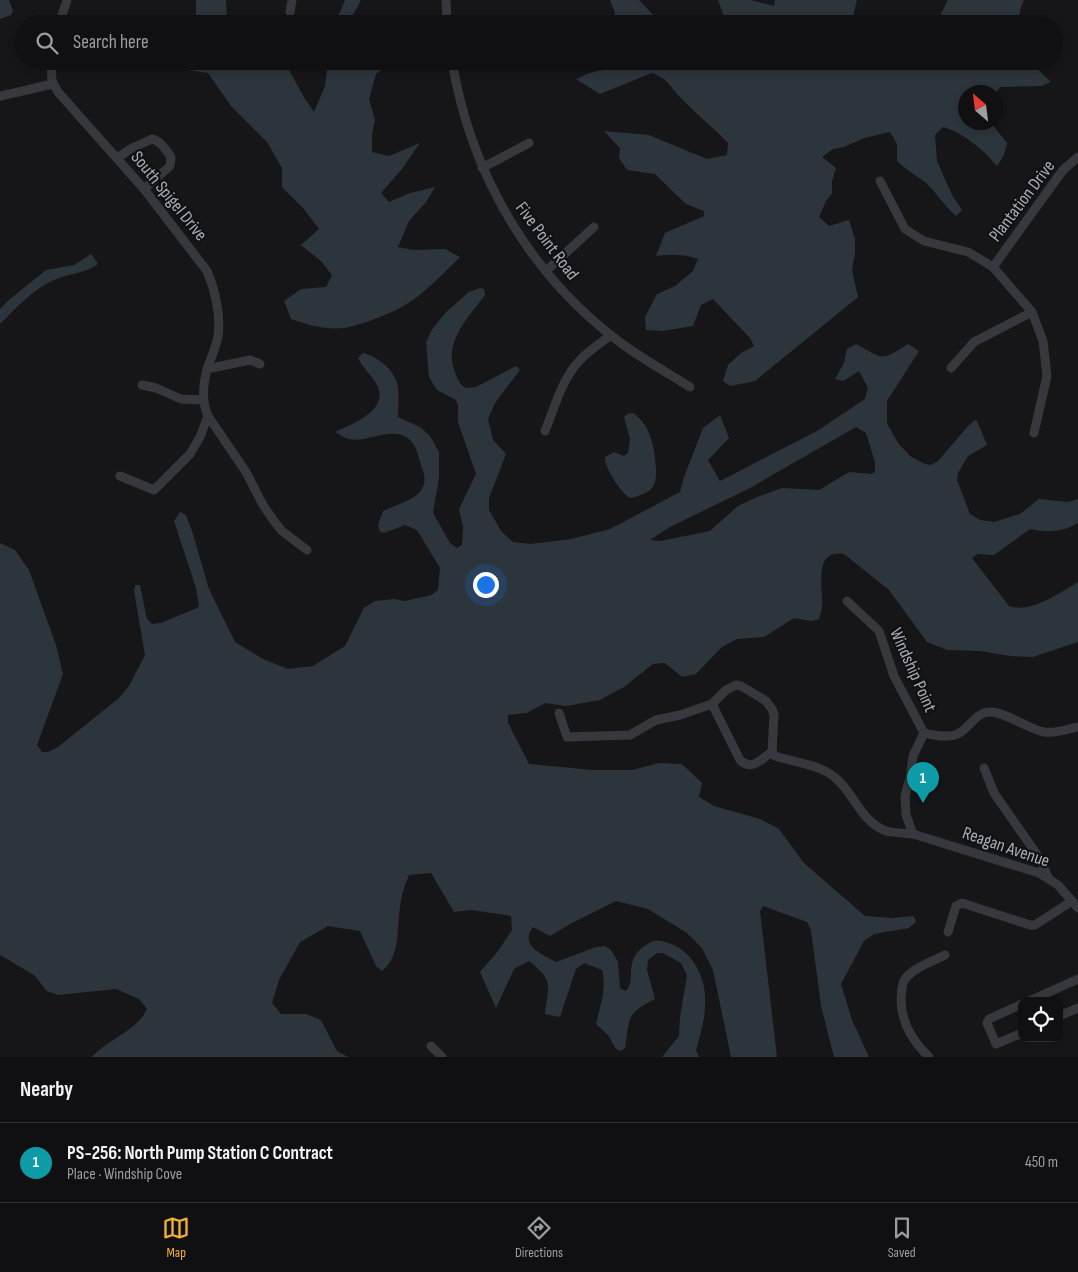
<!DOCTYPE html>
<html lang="en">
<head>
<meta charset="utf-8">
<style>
  body { margin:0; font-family:"Sofia Sans Condensed",sans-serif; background:#1e1e20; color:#f1f3f6 }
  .controls { position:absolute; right:15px; bottom:15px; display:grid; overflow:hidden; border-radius:10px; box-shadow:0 2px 8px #0003 }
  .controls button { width:45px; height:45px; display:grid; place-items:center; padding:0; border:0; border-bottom:1px solid #303032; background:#101012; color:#f1f3f6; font:25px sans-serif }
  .compass { position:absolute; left:958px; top:85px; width:45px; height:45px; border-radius:50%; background:#101012; box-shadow:0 2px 8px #0003; rotate:332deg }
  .you { position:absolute; left:485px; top:584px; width:18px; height:18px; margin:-12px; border:4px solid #fff; border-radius:50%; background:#1a73e8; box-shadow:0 0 0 8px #1a73e833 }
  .badge { display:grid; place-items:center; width:32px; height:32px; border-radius:50%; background:#f2b134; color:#fff; font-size:16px; font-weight:700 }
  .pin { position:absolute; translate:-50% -41px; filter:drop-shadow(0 1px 2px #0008) }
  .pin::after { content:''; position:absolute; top:26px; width:18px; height:15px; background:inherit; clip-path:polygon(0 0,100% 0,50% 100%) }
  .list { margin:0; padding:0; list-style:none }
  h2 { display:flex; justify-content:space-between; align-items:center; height:65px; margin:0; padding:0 20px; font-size:21px }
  h2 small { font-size:16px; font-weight:400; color:#9c9d9f }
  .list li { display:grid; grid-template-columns:32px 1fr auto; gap:15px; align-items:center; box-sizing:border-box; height:80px; padding:0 20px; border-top:1px solid #303032 }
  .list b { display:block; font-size:19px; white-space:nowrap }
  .list p { margin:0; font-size:16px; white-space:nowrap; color:#9c9d9f }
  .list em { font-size:16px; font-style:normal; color:#9c9d9f }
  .icon { flex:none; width:28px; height:28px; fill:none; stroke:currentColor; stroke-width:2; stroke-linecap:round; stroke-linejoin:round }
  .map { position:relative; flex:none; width:1078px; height:1057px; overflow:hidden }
  .search { position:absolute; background:#101012; box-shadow:0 2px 8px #0003; left:15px; right:15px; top:15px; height:55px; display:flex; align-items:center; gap:12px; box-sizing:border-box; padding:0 18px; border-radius:28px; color:#9c9d9f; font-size:19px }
  .sheet { height:145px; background:#101012 }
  nav { display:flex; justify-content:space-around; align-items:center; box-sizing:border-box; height:70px; border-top:1px solid #303032; background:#101012; font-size:14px; color:#9c9d9f }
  nav a { display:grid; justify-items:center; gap:2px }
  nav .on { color:#f2b134 }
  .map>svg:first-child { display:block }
  .water { fill:#2c353c; fill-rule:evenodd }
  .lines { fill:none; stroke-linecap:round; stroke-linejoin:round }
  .street { stroke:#37383d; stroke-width:9 }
  .labels { text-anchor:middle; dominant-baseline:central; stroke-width:4.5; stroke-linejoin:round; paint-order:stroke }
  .street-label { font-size:18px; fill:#a8adb8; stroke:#111113 }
</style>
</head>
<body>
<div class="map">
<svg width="1078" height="1057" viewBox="0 0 1078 1057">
  <rect width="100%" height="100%" fill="#161618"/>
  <!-- water -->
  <g class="water">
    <polygon points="0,0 9,0 13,11 11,15 0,19"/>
    <polygon points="196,0 226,0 227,24 193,24 196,14"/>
    <polygon points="345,0 361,0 353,15 356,24 335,24"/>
    <polygon points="610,0 639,0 662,24 607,24 615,13"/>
    <polygon points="718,0 750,0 774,6 775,0 857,0 851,24 727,24"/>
    <polygon points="948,0 1024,0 1021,7 1017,24 936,24"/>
    <path d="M161 61H273L288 68 305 99 314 112 325 86 328 61H392L376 74 369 99 375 120 372 134V152L389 156 420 143 402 169 381 193 389 202 410 193 435 187 426 202 409 221 398 247 413 250 445 249 460 257C446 271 423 295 405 305 393 313 358 326 344 328 326 330 308 325 291 319L284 301 301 289 326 287 332 275 321 261 301 245 319 229 303 208 282 187V168L267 142 231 106 208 73 167 67Z"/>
    <path d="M630 61H742L755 65 756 61H1029L1051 82 1041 86 1000 87 996 93 966 92V122L991 123 1007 143 1004 155 997 166C984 150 962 132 943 127L935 135 937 161 952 195 962 210 956 216C944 206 937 193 926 183 916 175 906 170 897 161V144L890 132 864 138 844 147 833 149 822 157 836 168 832 181V193L826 201 819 217 829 226 849 220 855 239V253L852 270 858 297 755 381 730 386 723 381 728 365 741 353 754 346 750 338 713 299 701 305 693 326 663 331 646 330 645 317 657 294 675 286 693 271 698 259C685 254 670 254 656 256L665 233 704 216V211L686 204 655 174 627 170 619 158 620 148 604 131 649 135 707 159 727 155 728 143C712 126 694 112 679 96 668 84 668 79 652 73L600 94 576 79 589 73 630 64Z"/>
    <path d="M91 254 98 264C85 274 69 273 54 280 33 289 16 308 0 324V309L10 299 46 270 74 265Z"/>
    <path d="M480 288 484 289 485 295C468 318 443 342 455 372 458 380 459 384 466 388L476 387 516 366 520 370 495 403 488 419 493 440 506 454 489 498V510L501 531 513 542 530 544 571 539 610 529 680 492 684 477 703 428 720 415 729 438 708 460 720 481 817 431 865 399 868 388 859 371 843 381 835 379 844 363 847 349 856 344C884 359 880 362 908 344L919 351 887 401V423L898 443 910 456 925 464 931 465 938 461 969 425 975 420 977 421 987 445 968 456 958 473 957 480 970 514 980 520 994 522 1020 514 1039 499 1068 502 1078 499V523C1063 532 1047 533 1030 529L994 555 978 554 972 558 1009 606C1030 614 1060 593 1078 582V642L1033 657 1010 656 980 651 947 650 927 642 889 590 844 554C815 549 822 583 822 599 823 606 821 613 819 619L811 621 794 618 764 637 737 639 722 647 696 674 682 677 665 663 653 664 624 687 600 700 566 706 545 703 527 713 508 715V723L529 764 593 770H632L659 763 682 764 702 783 699 797 714 806 760 819 779 829 803 862 865 916 892 918 913 916 916 920 915 923 909 928 874 934 864 941 841 984 852 1020 869 1057H834L821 1006 811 930 807 922 763 906 760 911 777 1057H731L713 970 702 948 687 933 648 909 616 901 570 924 550 936 533 927C519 946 542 954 556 962L596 947 605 946 611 950 618 962 620 988 626 991C637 979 623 963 643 947 654 939 658 939 671 944 695 953 707 981 705 1006 705 1021 699 1037 696 1051L699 1057H662L679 1036 680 1017 687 975 681 963 663 953H657L648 960 647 970 655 999C625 1014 630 1018 625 1048L621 1051 616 1049 608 1035 596 1024C600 1006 607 988 602 970L584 963 576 969 560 1017 545 1014C548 984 555 982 529 961L514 969 496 1008 480 972 498 951 512 930 511 916 472 910 454 912 431 873 409 875C406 883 402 892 401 901 396 925 402 955 382 971L376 966 360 931 328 926 300 942 279 980 272 1003 281 1014H306L321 1020 337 1051 348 1057H92C108 1039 137 1031 147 1009L139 999 116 989 58 995 47 991 34 975 0 955V543L15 550 29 570 56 645 63 674 37 745 42 752H48L58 747 119 698 129 686 145 655 134 591 135 585H140L147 619 152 624 161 623 197 608 199 606 196 588 174 521 180 512 186 515 192 531 209 589 235 642 263 659 288 669 313 666 345 646 364 608 375 601 394 599 405 601 431 595 438 590 440 568 417 530 405 525 384 533 380 532 378 525 383 511C401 502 432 497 423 471 420 463 418 452 414 445 398 421 369 444 349 439 344 438 339 434 335 432 350 425 385 412 379 390 376 379 363 369 358 358L363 353C379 357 396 371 398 388 399 397 398 407 398 417L420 427 430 436 439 452V478L433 513 450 543 457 548 462 545 463 527 459 509 476 474 458 422V405L456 400 437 390 429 377 426 343 431 331 446 312 469 292ZM856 427 866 433 875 462V471L872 474 849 472 819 490 782 488 757 497 738 506 710 531 660 541 650 540 670 527 750 488Z"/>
    <path d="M633 413C651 425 655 449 656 470 656 476 656 483 652 488 647 494 638 496 630 498 621 493 604 467 605 457L614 452 624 456 628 453 630 439 624 417 627 414Z"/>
  </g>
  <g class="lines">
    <!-- street -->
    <g class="street">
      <polyline points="446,0 447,24"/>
      <polyline points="290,12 292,0"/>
      <polyline points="59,24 67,0"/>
      <path d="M51 61 52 81 58 92 144 189 207 271C215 290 221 315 218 336 216 347 211 358 207 369"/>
      <path d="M452 61C471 175 531 278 625 346 646 361 668 373 690 387"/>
      <polyline points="0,96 53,84"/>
      <path d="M117 158 132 148 152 139C161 141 166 150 171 157L170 166 144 189"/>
      <polyline points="482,168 529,143"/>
      <polyline points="880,181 905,229 924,241 968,252 993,267 1032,312 1043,341 1047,376 1034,433"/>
      <polyline points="993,267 1063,170 1078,157"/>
      <polyline points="546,271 594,227"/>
      <polyline points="951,368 974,342 1032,312"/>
      <polyline points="142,385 156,388 181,399 203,400"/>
      <polyline points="208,416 246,472 263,505 274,521 282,531 307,550"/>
      <path d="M545 431C555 406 562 379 580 360 589 350 601 343 611 335"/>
      <path d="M120 476 154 490 190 454 200 437 208 416C201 401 203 385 207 369L250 360 260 364"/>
      <polyline points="847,601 879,631 894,676 924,733"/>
      <path d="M712 704 740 760C752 772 762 758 772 752"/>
      <polyline points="559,713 567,737 630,735 656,720 680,715 712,704 726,690 736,685 741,686 766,701 772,709 774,715 772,752"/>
      <path d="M924 733C933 735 945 738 955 735 968 731 974 713 989 712 1004 711 1028 729 1044 732 1056 734 1066 729 1078 727"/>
      <path d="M772 752 775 756C793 762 817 764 833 776 854 791 860 822 886 831 894 833 904 833 913 834L1039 873 1058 885 1078 908"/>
      <polyline points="984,768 994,793 1038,856 1048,877"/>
      <polyline points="913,834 906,815 905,796 910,778 913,756 924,733"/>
      <polyline points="948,932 956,906 962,903 1030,925 1035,925 1072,901"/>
      <polyline points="1029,1001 1078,979"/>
      <polyline points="1022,1004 989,1019 987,1023 996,1044 1022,1033"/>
      <polyline points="1059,1016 1078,1008"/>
      <polyline points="431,1046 442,1057"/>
      <path d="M929 1057C912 1041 901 1023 901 999 902 992 901 985 905 979 913 968 933 961 945 955"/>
    </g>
  </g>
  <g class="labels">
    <!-- street labels -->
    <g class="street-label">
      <text transform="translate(169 196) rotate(51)">South Spigel Drive</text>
      <text transform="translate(1022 201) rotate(-53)">Plantation Drive</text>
      <text transform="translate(547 241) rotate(53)">Five Point Road</text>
      <text transform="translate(913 670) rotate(66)">Windship Point</text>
      <text transform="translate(1006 847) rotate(19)">Reagan Avenue</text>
    </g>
  </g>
</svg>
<div class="controls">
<button><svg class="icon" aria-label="locate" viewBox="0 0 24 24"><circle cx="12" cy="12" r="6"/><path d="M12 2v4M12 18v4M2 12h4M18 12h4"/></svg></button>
</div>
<svg class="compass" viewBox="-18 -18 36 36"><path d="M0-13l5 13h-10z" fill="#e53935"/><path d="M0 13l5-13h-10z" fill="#9c9d9f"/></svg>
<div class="you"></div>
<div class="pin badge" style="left:923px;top:803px;background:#0f9aa8">1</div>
<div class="search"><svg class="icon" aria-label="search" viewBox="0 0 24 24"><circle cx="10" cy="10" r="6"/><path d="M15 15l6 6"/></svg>Search here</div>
</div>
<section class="sheet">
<h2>Nearby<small></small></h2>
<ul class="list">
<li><span class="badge" style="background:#0f9aa8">1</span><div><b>PS-256: North Pump Station C Contract</b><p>Place · Windship Cove</p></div><em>450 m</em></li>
</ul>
</section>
<nav>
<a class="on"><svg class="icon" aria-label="map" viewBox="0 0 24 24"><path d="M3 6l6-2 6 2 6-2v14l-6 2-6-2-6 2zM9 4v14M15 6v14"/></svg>Map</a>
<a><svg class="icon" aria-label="directions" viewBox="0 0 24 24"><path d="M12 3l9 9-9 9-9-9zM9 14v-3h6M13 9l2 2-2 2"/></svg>Directions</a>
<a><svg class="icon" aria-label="saved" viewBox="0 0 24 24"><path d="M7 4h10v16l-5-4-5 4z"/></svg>Saved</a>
</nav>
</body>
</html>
